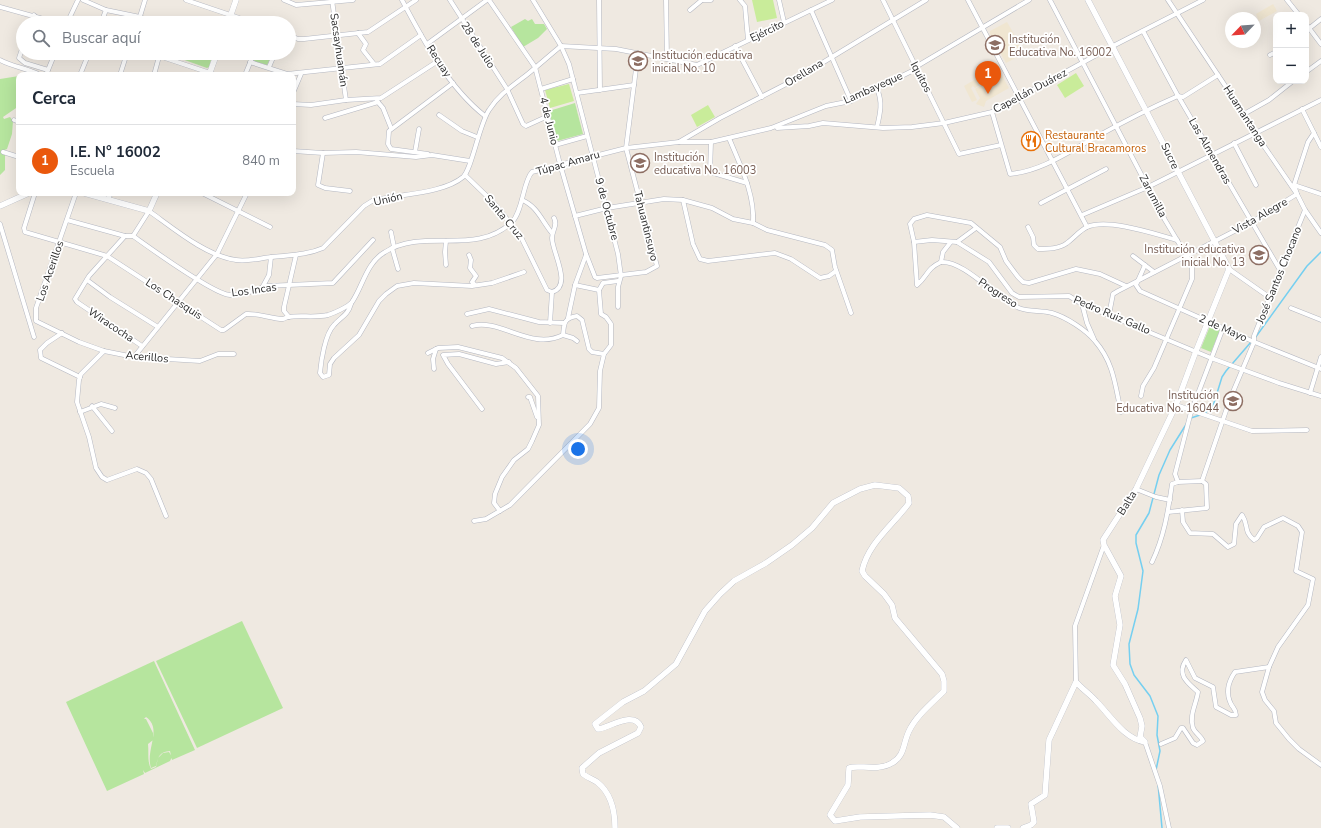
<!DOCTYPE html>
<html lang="es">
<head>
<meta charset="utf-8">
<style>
  body { margin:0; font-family:"Nunito Sans",sans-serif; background:#f6f6f7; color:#1f2937 }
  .controls { position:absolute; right:12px; top:12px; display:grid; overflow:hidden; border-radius:8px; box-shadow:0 4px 16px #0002 }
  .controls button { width:36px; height:36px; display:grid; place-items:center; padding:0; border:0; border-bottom:1px solid #e0e1e3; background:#fff; color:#1f2937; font:20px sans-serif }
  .compass { position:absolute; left:1225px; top:12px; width:36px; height:36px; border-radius:50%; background:#fff; box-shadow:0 4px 16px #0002; rotate:245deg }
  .you { position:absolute; left:578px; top:449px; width:14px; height:14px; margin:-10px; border:3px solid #fff; border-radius:50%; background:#1a73e8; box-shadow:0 0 0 6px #1a73e833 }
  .badge { display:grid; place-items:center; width:26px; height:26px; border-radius:50%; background:#ea580c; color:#fff; font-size:13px; font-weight:700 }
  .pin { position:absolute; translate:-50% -33px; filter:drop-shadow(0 1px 2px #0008) }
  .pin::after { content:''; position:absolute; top:21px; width:14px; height:12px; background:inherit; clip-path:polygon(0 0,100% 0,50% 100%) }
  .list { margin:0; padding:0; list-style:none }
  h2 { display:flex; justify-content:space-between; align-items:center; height:52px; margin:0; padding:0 16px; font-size:17px }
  h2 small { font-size:13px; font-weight:400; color:#747a83 }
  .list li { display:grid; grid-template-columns:26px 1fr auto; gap:12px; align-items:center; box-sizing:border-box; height:72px; padding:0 16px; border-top:1px solid #e0e1e3 }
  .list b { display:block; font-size:15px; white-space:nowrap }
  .list p { margin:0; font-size:13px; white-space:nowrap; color:#747a83 }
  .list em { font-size:13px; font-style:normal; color:#747a83 }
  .icon { flex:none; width:22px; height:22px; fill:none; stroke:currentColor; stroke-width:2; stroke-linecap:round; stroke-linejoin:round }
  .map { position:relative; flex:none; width:1321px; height:828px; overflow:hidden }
  .search { position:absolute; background:#fff; box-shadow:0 4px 16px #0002; left:16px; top:16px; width:280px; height:44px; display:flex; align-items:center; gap:10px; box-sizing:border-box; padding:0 14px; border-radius:22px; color:#747a83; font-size:15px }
  .panel { position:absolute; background:#fff; box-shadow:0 4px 16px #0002; left:16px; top:72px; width:280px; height:124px; border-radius:8px }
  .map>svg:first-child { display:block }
  .education { fill:#f0e6d1 }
  .green { fill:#b6e59e }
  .pitch { fill:#c9ec9a }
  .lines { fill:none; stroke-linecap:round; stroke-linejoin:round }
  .stream { stroke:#75cff0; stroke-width:1.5 }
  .street-casing { stroke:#b4b7c1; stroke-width:5 }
  .secondary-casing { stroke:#b4b7c1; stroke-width:6 }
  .street { stroke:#fff; stroke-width:4 }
  .secondary { stroke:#fff; stroke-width:5.5 }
  .labels { text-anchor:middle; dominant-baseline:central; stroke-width:3.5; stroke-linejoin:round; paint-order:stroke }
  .street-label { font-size:11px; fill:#2e2e2e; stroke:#fff }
  .education-label { font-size:11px; fill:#785e54; stroke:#fff; text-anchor:start }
  .food-label { font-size:11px; fill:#c56008; stroke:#fff; text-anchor:start }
</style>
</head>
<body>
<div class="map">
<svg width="1321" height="828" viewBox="0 0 1321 828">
  <rect width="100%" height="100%" fill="#efe9e1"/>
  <!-- education -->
  <g class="education">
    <polygon points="1273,4 1277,11 1259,21 1256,14"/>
    <polygon points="1007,22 1025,53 1006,63 990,34 990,31"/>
    <polygon points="996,67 999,73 975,88 973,86 971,88 977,100 972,102 964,86"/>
    <polygon points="1001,74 1009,88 986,101 984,107 976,104 980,98 975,89"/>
  </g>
  <!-- green -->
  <g class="green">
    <polygon points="525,19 528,21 532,19 535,24 544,24 547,29 538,38 523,47 511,27"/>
    <polygon points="165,53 213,53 209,67 207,68"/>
    <polygon points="256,53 273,53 267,65 254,61"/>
    <polygon points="19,76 19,106 3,117 4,119 10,117 13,121 12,134 7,149 2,151 5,155 5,170 0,175 0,79"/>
    <polygon points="575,103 583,134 557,141 549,111"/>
    <polygon points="1210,326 1220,330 1211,352 1201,348"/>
    <polygon points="242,621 283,708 197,748 156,661"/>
    <path d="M154 661 195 750 172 760 170 751C159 752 158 757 156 766L151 768C145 749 163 729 146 717L144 719H146L153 733V740L148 744C149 753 147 761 151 769L156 767 158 758 163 753 169 752 172 757 170 761 145 773 143 770 144 774 107 791 66 702Z"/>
  </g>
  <!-- pitch -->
  <g class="pitch">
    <polygon points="752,0 773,0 777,18 757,22"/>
    <polygon points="1076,73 1084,86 1065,98 1057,85"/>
    <polygon points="569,84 574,101 550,108 545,90"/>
    <polygon points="708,105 715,117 697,127 691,115"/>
  </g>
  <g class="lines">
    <!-- stream -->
    <g class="stream">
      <polyline points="1255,338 1307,266 1321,252"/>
      <polyline points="1204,414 1213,406 1222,377 1226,371 1251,342"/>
      <polyline points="1191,418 1200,415"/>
      <polyline points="1156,770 1160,751 1157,735 1158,716 1150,696 1134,675 1130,664 1129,644 1138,609 1143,571 1136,543 1136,535 1149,513 1159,475 1170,450 1187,423"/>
      <polyline points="1158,784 1162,828"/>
    </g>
    <!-- street casing -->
    <g class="street-casing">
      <g id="street">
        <polyline points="83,0 106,10 140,17 155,23"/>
        <polyline points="186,0 254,23"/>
        <polyline points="284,0 296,5 353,0"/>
        <polyline points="332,0 346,100"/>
        <path d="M402 0C423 40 449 88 485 116"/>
        <polyline points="450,0 507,89 523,124 526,126 548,116"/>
        <polyline points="489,0 535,67 560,164 586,254 595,277 597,278 646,272 657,266 626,148 638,53"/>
        <polyline points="533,0 561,46 569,64 618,254 621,276 618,287 618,307"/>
        <polyline points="599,0 600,90"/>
        <polyline points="666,0 667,58"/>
        <polyline points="703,0 711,0"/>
        <polyline points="740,0 745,6 748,40"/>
        <polyline points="779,0 784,22"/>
        <polyline points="883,0 959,154 1001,145"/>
        <polyline points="968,0 1087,227"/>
        <polyline points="1050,0 1165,220 1192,265 1192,279 1154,368 1143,386 1141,396"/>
        <polyline points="1168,0 1244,114 1255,133 1297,194 1305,210 1321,233"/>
        <polyline points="1287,0 1299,15"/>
        <polyline points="0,7 58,23"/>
        <polyline points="690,10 702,0"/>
        <polyline points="811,10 851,101"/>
        <polyline points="31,23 34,15"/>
        <polyline points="67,23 78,0"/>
        <polyline points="101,23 106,10"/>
        <polyline points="138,23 145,0"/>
        <polyline points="1306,24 1321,44"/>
        <polyline points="1143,31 1178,96 1280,270"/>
        <polyline points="1306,31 1321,19"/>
        <polyline points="358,33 366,44 363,50 374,64"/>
        <polyline points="289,35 298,39 304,39 368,32 416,0"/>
        <polyline points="427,44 487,0"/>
        <polyline points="23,46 19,58 25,63 48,70"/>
        <polyline points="561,46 616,49 697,65 832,0"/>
        <polyline points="735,46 762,97"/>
        <polyline points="1270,55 1276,52"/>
        <polyline points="159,56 216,75"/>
        <path d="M0 60C13 67 27 68 40 75"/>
        <polyline points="250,62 287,74 380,64 421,35"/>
        <polyline points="269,67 275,53"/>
        <polyline points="1306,72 1321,61"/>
        <polyline points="46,75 55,53"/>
        <polyline points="80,75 89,53"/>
        <polyline points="120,75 127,53"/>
        <polyline points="154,75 160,53"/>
        <polyline points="245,75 254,53"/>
        <polyline points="541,89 573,79"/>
        <polyline points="293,93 301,74"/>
        <polyline points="577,93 634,85"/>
        <polyline points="377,101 383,108 391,128"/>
        <polyline points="293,104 311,105 346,100 381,98 438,61"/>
        <polyline points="1302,109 1321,147"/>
        <path d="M992 112 1010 174C1042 171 1068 152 1096 137 1123 122 1150 108 1178 96L1183 97 1218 75"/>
        <polyline points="1244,114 1269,100 1293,81"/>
        <polyline points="439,115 462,131 477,137"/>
        <polyline points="325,118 378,102"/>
        <polyline points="14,120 19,122"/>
        <path d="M877 127C880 114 883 102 877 89"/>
        <polyline points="777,128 809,126 823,123 883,128 912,127 944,123 992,112 1113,46 1203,0"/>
        <path d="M729 138C740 165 755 194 753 223"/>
        <polyline points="679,142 720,118 794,80 926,0"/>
        <polyline points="711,142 710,172 747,183"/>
        <polyline points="1234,143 1256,185"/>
        <polyline points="555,145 587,136"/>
        <polyline points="293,151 323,153 356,152 416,157 432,155 470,161"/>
        <polyline points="3,152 19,157"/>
        <polyline points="415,152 419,129"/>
        <polyline points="323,153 318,185 325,188 350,191"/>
        <polyline points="428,154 391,149 388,144 389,131 453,83"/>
        <path d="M465 175 493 202 520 235 547 290 552 292C573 286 552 252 552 238 552 231 558 225 554 218"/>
        <polyline points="1294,185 1321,194"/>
        <path d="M35 193 24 228 25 232 107 256 221 330H224L246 314C259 313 271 319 283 319 285 319 286 317 288 317 301 315 315 318 328 315 334 313 348 307 352 302 363 286 366 263 385 252 425 227 475 257 512 222 523 211 523 181 532 172L626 148 679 142H711L771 128 826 106 851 101 916 69 919 65 1029 0"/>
        <polyline points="76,193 36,308 36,321 79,342 104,351 134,357 200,361 218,354 234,354"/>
        <polyline points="202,193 270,227"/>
        <polyline points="108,199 111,193"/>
        <path d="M522 200C537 206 542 221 552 233"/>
        <polyline points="683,200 693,244 700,259 708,261 775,253 791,259 820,278 829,276 836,271"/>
        <polyline points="1041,203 1106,169"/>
        <polyline points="1082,215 1148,187 1321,100"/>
        <polyline points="575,216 607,208 664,199 683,200 712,208 733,219 753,223 767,230 825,245 832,250 835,267 851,313"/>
        <polyline points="67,220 125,236"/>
        <polyline points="0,224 34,337"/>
        <path d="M1028 227 1033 237 1034 245 1038 249C1048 249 1059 249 1067 243 1074 238 1079 231 1087 227 1108 218 1155 234 1177 240"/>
        <polyline points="391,232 394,247"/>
        <path d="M133 236C150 248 213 294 230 295 242 296 255 290 266 286L333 283 373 240"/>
        <polyline points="914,242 932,240 957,242 989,262 1012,293 1019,297 1069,296 1082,304 1211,358 1279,383 1321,396"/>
        <polyline points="957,242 976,228"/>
        <path d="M950 243 943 252 941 262C926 269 928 276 917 285L914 242 910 224 914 219 927 215 971 223 1000 247 1006 261 1018 277 1023 282 1029 283 1076 269 1100 274 1126 286"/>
        <polyline points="392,248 398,269"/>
        <polyline points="469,255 471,260 470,268 476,276 472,282 475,285"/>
        <polyline points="1133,256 1154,272"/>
        <path d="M941 262C964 260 997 299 1019 308 1029 312 1041 310 1052 313 1066 317 1086 330 1095 341 1114 363 1115 385 1121 412"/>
        <polyline points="446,265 445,252 446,241"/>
        <polyline points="1145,265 1136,285 1140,291 1252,341 1321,369"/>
        <polyline points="1229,269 1269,297"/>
        <polyline points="87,280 110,297 158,327"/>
        <polyline points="575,285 599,290"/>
        <polyline points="262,288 269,275 271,257"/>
        <path d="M351 304C348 315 341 317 334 325 325 334 321 361 320 373L323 377 329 375 330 364 334 358 359 335 379 301 386 294 397 286 414 283 472 286 492 283 524 272"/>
        <polyline points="1082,304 1087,323 1094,339"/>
        <polyline points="1291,308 1321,320"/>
        <polyline points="467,314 489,309 539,322 564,323"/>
        <polyline points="1109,315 1113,294 1118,291 1252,222 1297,194 1294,185 1308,142 1314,133"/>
        <polyline points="289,317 284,311 284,307 296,255"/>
        <polyline points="568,318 575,285 586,255"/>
        <polyline points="550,323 552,292"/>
        <path d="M472 326C500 318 531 351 563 335 564 323 564 318 577 316L582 320 589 349 592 352 604 354"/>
        <polyline points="62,333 47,343 40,350 41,358 80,377"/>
        <polyline points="563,335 573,338 577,341"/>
        <path d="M142 346 77 302 75 299 89 276 125 236H133L149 211C173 228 206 256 236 260 248 262 260 258 272 257 290 255 307 255 323 248L364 206 372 201C397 194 443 194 463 177 472 169 479 125 489 110 499 94 514 85 529 73 540 64 550 55 561 46"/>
        <polyline points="104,351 81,374 79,380 77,402 89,437 96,468 102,477 107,480 137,469 146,473 151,479 166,516"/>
        <polyline points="428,353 438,348 458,347 502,358 516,368 538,396 539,425 532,441 528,449 514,460 502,477 495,494 494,503 500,511"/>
        <polyline points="134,357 217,254 247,193"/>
        <polyline points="434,369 433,359 436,349"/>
        <polyline points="1310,393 1321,357"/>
        <polyline points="528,397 530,397 537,417"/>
        <polyline points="1176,405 1252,431 1307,430"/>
        <polyline points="92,406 112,431"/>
        <polyline points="482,409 448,364 443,355 459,354 496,364 509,362"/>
        <polyline points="80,412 101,404 115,408"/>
        <polyline points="1202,481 1230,399 1254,342 1254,336 1305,210"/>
        <polyline points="1178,482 1202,481"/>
        <polyline points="1136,489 1156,497 1170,500"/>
        <path d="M1182 510 1183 522 1190 533 1213 534 1228 547 1234 544 1236 524 1242 515C1249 525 1243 531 1254 540L1257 538 1264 527 1283 518 1298 526 1302 532 1296 571 1313 579 1308 605 1278 647 1269 667 1262 692 1265 700 1274 711 1276 723 1289 739 1299 749 1321 765"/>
        <polyline points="1168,512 1207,508 1206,484 1202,481"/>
        <polyline points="474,521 486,519 510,505 590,424 599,408 600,371 604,354 611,345 611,324 606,317 601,314 599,290 603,283 618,281"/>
        <path d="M1152 562C1164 537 1168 512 1172 484L1178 482 1175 474 1191 412 1223 328"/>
        <polyline points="1076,682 1075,626 1104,545"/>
        <polyline points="1145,742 1160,786 1169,828"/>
        <path d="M1161 744 1175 738 1181 728H1183L1193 743 1197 745 1203 741C1201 736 1195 733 1193 728 1189 715 1196 705 1198 692 1188 683 1176 675 1186 660L1195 678 1213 687 1216 707 1231 715H1236C1236 709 1233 708 1231 704 1225 692 1228 682 1235 672L1269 667"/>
      </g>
    </g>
    <!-- secondary casing -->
    <g class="secondary-casing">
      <g id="secondary">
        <polyline points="228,23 236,0"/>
        <polyline points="209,75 217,53"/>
        <polyline points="84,193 149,211 157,193"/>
        <polyline points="0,206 29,193"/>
        <path d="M615 828C615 812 611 793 597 782 593 779 588 778 583 774L582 768 599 753 638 733 641 727C634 710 609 728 598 729L595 724 623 702 644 691 676 664 705 611 720 594 734 581 766 563 792 545 812 528 833 503 860 489 875 485 899 488 908 496 909 503C893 525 868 543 862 571L865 576 884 594 892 605 895 618 942 674 944 681V691C932 703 916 716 909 731 903 743 905 756 892 763 877 772 858 764 849 768L848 785 830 815 835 821 860 817 930 815 944 817 957 828"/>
        <polyline points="997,828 1008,828"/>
        <path d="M1023 828 1031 825 1034 822 1031 804 1045 795 1049 740 1076 682C1082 689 1090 694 1096 701 1110 715 1124 739 1145 742L1140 737 1142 726 1140 718 1125 684 1113 665 1120 625 1115 596 1121 576 1104 545 1103 540 1136 489 1176 405 1196 351 1229 269 1088 0"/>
      </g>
    </g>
    <!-- street -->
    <use href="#street" class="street"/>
    <!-- secondary -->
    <use href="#secondary" class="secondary"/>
  </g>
  <!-- icons -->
  <defs>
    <g id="school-ring" transform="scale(1)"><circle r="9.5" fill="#fff" stroke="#8d6e63" stroke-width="1.5"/><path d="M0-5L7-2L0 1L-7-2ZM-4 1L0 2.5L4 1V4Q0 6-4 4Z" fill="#8d6e63"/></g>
    <g id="restaurant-ring" transform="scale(1)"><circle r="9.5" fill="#fff" stroke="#e8710a" stroke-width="1.5"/><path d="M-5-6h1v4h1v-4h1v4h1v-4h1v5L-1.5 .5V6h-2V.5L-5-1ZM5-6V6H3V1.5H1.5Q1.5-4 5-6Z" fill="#e8710a"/></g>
  </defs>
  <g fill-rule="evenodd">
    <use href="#school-ring" x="995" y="45"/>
    <use href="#school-ring" x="638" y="61"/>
    <use href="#restaurant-ring" x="1031" y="141"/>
    <use href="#school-ring" x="640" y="163"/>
    <use href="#school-ring" x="1259" y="255"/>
    <use href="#school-ring" x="1233" y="401"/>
  </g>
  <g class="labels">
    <!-- street labels -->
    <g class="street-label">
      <text transform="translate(767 31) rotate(-26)">Ejército</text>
      <text transform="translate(478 45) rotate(57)">28 de Julio</text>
      <text transform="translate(339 50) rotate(82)">Sacsayhuamán</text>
      <text transform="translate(439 61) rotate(57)">Recuay</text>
      <text transform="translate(804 73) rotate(-31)">Orellana</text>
      <text transform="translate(921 77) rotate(62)">Iquitos</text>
      <text transform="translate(873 88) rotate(-24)">Lambayeque</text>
      <text transform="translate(1030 91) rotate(-28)">Capellán Duárez</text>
      <text transform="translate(1245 116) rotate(57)">Huamantanga</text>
      <text transform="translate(549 121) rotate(76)">4 de Junio</text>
      <text transform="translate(1210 151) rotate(60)">Las Almendras</text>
      <text transform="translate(1170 156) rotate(64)">Sucre</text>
      <text transform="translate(568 163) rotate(-16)">Túpac Amaru</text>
      <text transform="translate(1153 196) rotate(62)">Zarumilla</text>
      <text transform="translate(388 199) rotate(-13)">Unión</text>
      <text transform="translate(607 209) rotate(75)">9 de Octubre</text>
      <text transform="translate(1260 216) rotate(-30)">Vista Alegre</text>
      <text transform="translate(504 217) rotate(50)">Santa Cruz</text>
      <text transform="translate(646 226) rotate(76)">Tahuantinsuyo</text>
      <text transform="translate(50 271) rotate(-71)">Los Acerillos</text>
      <text transform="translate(1279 275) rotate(-68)">José Santos Chocano</text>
      <text transform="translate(254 290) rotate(-8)">Los Incas</text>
      <text transform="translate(998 293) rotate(33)">Progreso</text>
      <text transform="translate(174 299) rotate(33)">Los Chasquis</text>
      <text transform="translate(1112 315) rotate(23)">Pedro Ruiz Gallo</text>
      <text transform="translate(111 325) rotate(34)">Wiracocha</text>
      <text transform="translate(1223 328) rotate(24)">2 de Mayo</text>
      <text transform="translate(147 357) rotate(5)">Acerillos</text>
      <text transform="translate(1127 503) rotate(-58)">Balta</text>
    </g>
    <!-- education labels -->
    <g class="education-label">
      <text x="1009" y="39">Institución<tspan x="1009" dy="13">Educativa No. 16002</tspan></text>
      <text x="652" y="55">Institución educativa<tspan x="652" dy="13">inicial No. 10</tspan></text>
      <text x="654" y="157">Institución<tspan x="654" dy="13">educativa No. 16003</tspan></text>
      <text x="1245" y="249" text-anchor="end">Institución educativa<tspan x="1245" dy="13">inicial No. 13</tspan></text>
      <text x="1219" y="395" text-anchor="end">Institución<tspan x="1219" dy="13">Educativa No. 16044</tspan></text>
    </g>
    <!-- food labels -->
    <g class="food-label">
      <text x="1045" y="135">Restaurante<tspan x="1045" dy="13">Cultural Bracamoros</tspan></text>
    </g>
  </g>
</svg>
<div class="controls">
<button>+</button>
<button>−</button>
</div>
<svg class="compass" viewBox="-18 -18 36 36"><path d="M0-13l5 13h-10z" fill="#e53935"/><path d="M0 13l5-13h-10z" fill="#747a83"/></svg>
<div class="you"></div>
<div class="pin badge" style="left:988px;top:94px">1</div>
<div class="search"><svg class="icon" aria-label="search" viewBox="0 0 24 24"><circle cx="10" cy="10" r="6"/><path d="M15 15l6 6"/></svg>Buscar aquí</div>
<section class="panel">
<h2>Cerca<small></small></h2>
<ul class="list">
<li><span class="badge">1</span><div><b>I.E. N° 16002</b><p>Escuela</p></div><em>840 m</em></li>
</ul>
</section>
</div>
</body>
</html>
